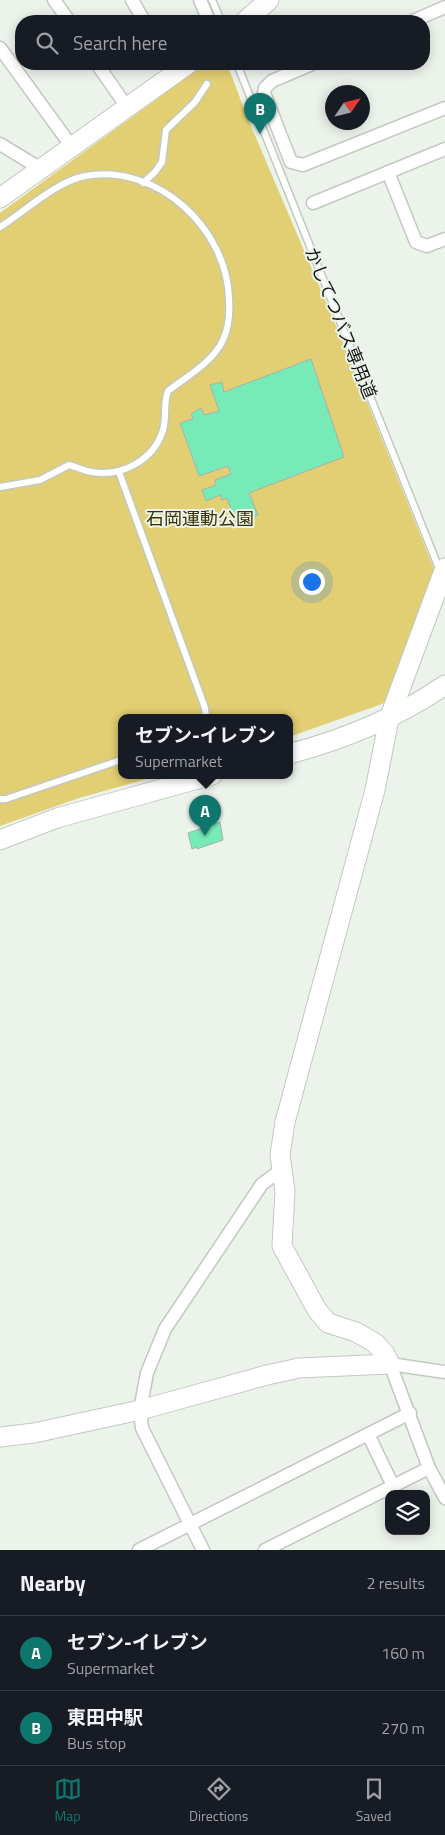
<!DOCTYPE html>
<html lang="en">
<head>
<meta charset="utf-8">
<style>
  body { margin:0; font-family:"Titillium Web","Noto Sans JP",sans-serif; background:#20242c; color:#f1f3f6 }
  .controls { position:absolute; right:15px; bottom:15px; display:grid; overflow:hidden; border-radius:10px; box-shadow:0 2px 12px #0003 }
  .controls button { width:45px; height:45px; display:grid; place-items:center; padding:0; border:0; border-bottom:1px solid #363941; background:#171b24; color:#f1f3f6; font:25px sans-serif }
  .compass { position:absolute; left:325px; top:85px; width:45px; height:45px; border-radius:50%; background:#171b24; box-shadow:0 2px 12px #0003; rotate:55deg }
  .you { position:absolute; left:311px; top:581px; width:18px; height:18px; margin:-12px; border:4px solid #fff; border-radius:50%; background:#1a73e8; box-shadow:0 0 0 8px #1a73e833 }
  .badge { display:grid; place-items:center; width:32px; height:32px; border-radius:50%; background:#0f766e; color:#fff; font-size:16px; font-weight:700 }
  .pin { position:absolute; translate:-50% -41px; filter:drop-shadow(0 1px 2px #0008) }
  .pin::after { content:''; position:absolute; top:26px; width:18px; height:15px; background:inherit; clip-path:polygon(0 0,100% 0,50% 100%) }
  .popup { position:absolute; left:118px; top:714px; width:175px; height:65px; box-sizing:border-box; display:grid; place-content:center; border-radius:10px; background:#171b24; filter:drop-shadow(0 1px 4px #0005); font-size:16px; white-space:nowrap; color:#9ea1a6 }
  .popup b { font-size:19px; color:#f1f3f6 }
  .popup::after { content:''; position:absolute; left:50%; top:100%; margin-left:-10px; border:10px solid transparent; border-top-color:#171b24 }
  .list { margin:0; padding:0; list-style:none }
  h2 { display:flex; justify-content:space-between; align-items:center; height:65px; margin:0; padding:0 20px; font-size:21px }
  h2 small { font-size:16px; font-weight:400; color:#9ea1a6 }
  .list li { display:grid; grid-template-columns:32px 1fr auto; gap:15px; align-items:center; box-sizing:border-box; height:75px; padding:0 20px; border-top:1px solid #363941 }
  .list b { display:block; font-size:19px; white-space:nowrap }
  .list p { margin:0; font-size:16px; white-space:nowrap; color:#9ea1a6 }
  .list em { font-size:16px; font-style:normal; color:#9ea1a6 }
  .icon { flex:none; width:28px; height:28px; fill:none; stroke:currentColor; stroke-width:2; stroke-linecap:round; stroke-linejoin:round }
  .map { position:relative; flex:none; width:445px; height:1550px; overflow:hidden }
  .search { position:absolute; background:#171b24; box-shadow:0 2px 12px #0003; left:15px; right:15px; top:15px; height:55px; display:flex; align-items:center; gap:12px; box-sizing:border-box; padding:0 18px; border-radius:20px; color:#9ea1a6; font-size:19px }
  .sheet { height:215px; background:#171b24 }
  nav { display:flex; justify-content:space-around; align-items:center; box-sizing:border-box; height:70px; border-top:1px solid #363941; background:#171b24; font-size:14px; color:#9ea1a6 }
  nav a { display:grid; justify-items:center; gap:2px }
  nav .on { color:#0f766e }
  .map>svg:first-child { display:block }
  .green { fill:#e2ce73 }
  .building { fill:#77ebb7; stroke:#a8b1ac }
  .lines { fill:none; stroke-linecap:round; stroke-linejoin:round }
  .lane-casing { stroke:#c2c9c1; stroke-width:9 }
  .street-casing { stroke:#c2c9c1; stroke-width:15 }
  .secondary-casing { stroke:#c2c9c1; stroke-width:21 }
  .lane { stroke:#fff; stroke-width:6 }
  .street { stroke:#fff; stroke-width:12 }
  .secondary { stroke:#fff; stroke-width:19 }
  .labels { text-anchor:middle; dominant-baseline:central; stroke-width:4; stroke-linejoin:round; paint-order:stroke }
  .street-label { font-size:18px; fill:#161916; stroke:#ecf3eb }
  .park-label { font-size:18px; fill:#3b3202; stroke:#ecf3eb }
</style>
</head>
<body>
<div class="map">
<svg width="445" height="1550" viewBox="0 0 445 1550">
  <rect width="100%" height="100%" fill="#ecf3eb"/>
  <!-- green -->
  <polygon class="green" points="205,64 227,64 248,119 345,347 436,574 391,697 382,704 289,737 289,717 121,717 121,775 161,775 79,798 0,826 0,213"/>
  <!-- building -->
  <g class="building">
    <polygon points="311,359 344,457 249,493 258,515 236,523 227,498 222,500 220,495 206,501 202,490 216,485 215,480 231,474 228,466 199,476 180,423 193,419 191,414 201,408 204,415 219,411 210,385 222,382 224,392"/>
    <polygon points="220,822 223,840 197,849 197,847 192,849 188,833"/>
  </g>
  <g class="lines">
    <!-- lane casing -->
    <g class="lane-casing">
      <g id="lane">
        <polyline points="212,0 221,21"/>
        <polyline points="237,64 440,571"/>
        <polyline points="143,183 155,172 162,162 166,130 195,102 207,84"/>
        <path d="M0 227C24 212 57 181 85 176 157 163 227 228 229 299 230 313 229 327 223 340 213 362 186 377 168 391 163 403 167 417 163 430 154 460 122 477 92 472 84 471 77 467 69 465L40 480 0 487"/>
        <polyline points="119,472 205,708 206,717"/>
        <polyline points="0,799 6,799 121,760"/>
      </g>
    </g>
    <!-- street casing -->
    <g class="street-casing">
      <g id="street">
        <polyline points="54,0 69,21"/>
        <polyline points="132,0 144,21"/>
        <polyline points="200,0 209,21"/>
        <polyline points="413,21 445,7"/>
        <polyline points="0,48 72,147"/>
        <polyline points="97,64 127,107"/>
        <polyline points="312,64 272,81 265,88 264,93 291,162 303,165 445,108"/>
        <polyline points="0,144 41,169"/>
        <polyline points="388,172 416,242 427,246 445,239"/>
        <polyline points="313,203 445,149"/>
        <polyline points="445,1372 390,1364 429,1468 445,1498"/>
        <polyline points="368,1434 393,1486"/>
        <polyline points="139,1550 410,1413"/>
        <polyline points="203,1550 142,1428 140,1410 147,1373 165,1329 262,1184 281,1170"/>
        <polyline points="265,1550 429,1468"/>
      </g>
    </g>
    <!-- secondary casing -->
    <g class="secondary-casing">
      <g id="secondary">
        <polyline points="245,21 269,0"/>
        <polyline points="0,198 188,64"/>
        <path d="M289 754C345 739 397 718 445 685"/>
        <polyline points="0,840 57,818 212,775"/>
        <polyline points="0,1437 34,1433 140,1410 267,1375 299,1368 390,1364 385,1354 375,1343 356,1332 328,1323 317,1310 282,1246 285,1191 280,1155 285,1122 375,790 389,719 445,568"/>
      </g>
    </g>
    <!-- lane -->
    <use href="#lane" class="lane"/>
    <!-- street -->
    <use href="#street" class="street"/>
    <!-- secondary -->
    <use href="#secondary" class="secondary"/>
  </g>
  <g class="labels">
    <!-- street labels -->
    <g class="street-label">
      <text transform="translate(341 323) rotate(68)">かしてつバス専用道</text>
    </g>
    <!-- park labels -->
    <g class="park-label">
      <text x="200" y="518">石岡運動公園</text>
    </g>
  </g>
</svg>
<div class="controls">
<button><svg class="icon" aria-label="layers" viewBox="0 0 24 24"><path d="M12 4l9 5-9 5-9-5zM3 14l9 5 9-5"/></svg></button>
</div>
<svg class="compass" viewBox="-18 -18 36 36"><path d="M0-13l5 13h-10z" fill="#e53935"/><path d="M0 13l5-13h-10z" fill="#9ea1a6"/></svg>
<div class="you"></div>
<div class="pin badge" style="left:205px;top:836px">A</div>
<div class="popup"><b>セブン-イレブン</b>Supermarket</div>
<div class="pin badge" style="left:260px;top:134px">B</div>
<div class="search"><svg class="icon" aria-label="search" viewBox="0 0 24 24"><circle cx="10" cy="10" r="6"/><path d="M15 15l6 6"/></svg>Search here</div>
</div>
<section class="sheet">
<h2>Nearby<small>2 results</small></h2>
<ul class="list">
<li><span class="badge">A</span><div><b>セブン-イレブン</b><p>Supermarket</p></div><em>160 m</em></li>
<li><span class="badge">B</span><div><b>東田中駅</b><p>Bus stop</p></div><em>270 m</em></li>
</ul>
</section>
<nav>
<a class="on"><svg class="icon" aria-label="map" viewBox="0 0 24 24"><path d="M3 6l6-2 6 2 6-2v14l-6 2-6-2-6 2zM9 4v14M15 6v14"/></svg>Map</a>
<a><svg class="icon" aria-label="directions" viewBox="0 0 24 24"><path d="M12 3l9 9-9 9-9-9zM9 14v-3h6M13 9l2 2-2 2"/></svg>Directions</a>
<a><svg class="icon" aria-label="saved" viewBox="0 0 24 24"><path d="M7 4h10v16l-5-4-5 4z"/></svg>Saved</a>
</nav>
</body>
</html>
